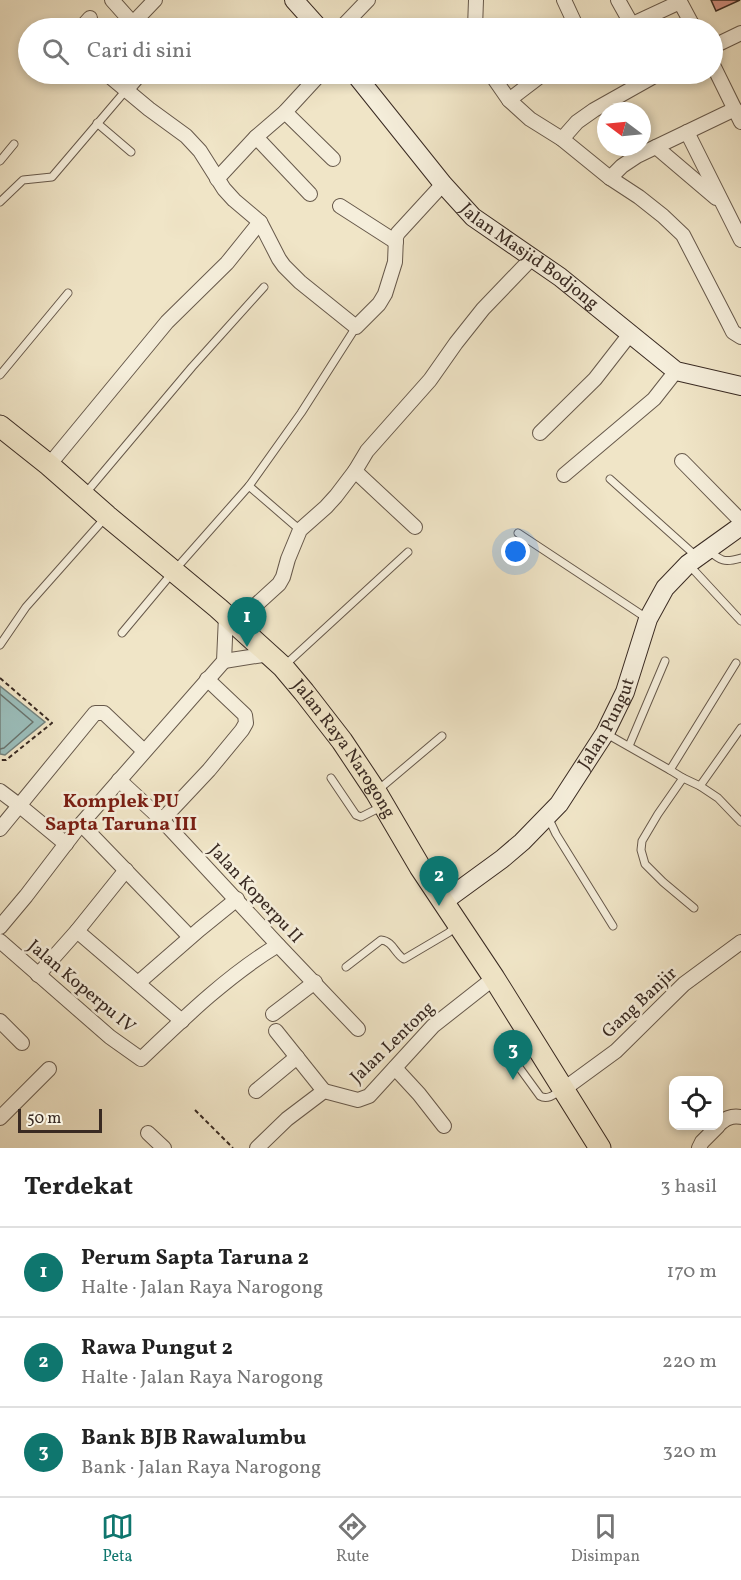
<!DOCTYPE html>
<html lang="id">
<head>
<meta charset="utf-8">
<style>
  body { margin:0; font-family:Vollkorn,serif; background:#f2f2f2; color:#222 }
  .controls { position:absolute; right:18px; bottom:18px; display:grid; overflow:hidden; border-radius:12px; box-shadow:0 3px 9px #0003 }
  .controls button { width:54px; height:54px; display:grid; place-items:center; padding:0; border:0; border-bottom:2px solid #e0e0e0; background:#fff; color:#222; font:30px sans-serif }
  .compass { position:absolute; left:597px; top:102px; width:54px; height:54px; border-radius:50%; background:#fff; box-shadow:0 3px 9px #0003; rotate:286deg }
  .scale { position:absolute; left:18px; bottom:15px; width:84px; box-sizing:border-box; padding-left:6px; border:3px solid #392a22; border-top:0; font-size:16px; line-height:21px; white-space:nowrap; color:#392a22; -webkit-text-stroke:4px #f5eedb; paint-order:stroke }
  .you { position:absolute; left:516px; top:552px; width:21px; height:21px; margin:-15px; border:4px solid #fff; border-radius:50%; background:#1a73e8; box-shadow:0 0 0 9px #1a73e833 }
  .badge { display:grid; place-items:center; width:39px; height:39px; border-radius:50%; background:#0f766e; color:#fff; font-size:20px; font-weight:700 }
  .pin { position:absolute; translate:-50% -50px; filter:drop-shadow(0 2px 3px #0008) }
  .pin::after { content:''; position:absolute; top:32px; width:21px; height:18px; background:inherit; clip-path:polygon(0 0,100% 0,50% 100%) }
  .list { margin:0; padding:0; list-style:none }
  h2 { display:flex; justify-content:space-between; align-items:center; height:78px; margin:0; padding:0 24px; font-size:26px }
  h2 small { font-size:20px; font-weight:400; color:#767676 }
  .list li { display:grid; grid-template-columns:39px 1fr auto; gap:18px; align-items:center; box-sizing:border-box; height:90px; padding:0 24px; border-top:2px solid #e0e0e0 }
  .list b { display:block; font-size:22px; white-space:nowrap }
  .list p { margin:0; font-size:20px; white-space:nowrap; color:#767676 }
  .list em { font-size:20px; font-style:normal; color:#767676 }
  .icon { flex:none; width:33px; height:33px; fill:none; stroke:currentColor; stroke-width:2; stroke-linecap:round; stroke-linejoin:round }
  .map { position:relative; flex:none; width:741px; height:1148px; overflow:hidden }
  .search { position:absolute; background:#fff; box-shadow:0 3px 9px #0003; left:18px; right:18px; top:18px; height:66px; display:flex; align-items:center; gap:15px; box-sizing:border-box; padding:0 21px; border-radius:33px; color:#767676; font-size:22px }
  .sheet { height:348px; background:#fff }
  nav { display:flex; justify-content:space-around; align-items:center; box-sizing:border-box; height:84px; border-top:2px solid #e0e0e0; background:#fff; font-size:16px; color:#767676 }
  nav a { display:grid; justify-items:center; gap:3px }
  nav .on { color:#0f766e }
  .map>svg:first-child { display:block }
  .water { fill:#9bbebb; stroke:#74837e; stroke-width:1.5 }
  .lines { fill:none; stroke-linecap:round; stroke-linejoin:round }
  .shore { stroke:#6a746e; stroke-width:1.5 }
  .building { fill:#d89488; stroke:#392a22; stroke-width:1.5 }
  .lane-casing { stroke:#67594b; stroke-width:9 }
  .street-casing { stroke:#67594b; stroke-width:16 }
  .secondary-casing { stroke:#392a22; stroke-width:20 }
  .primary-casing { stroke:#392a22; stroke-width:23 }
  .path { stroke:#392a22; stroke-width:2; stroke-dasharray:4.5 3; stroke-linecap:butt }
  .lane { stroke:#f5eedb; stroke-width:7 }
  .street { stroke:#f5eedb; stroke-width:14 }
  .secondary { stroke:#f5eedb; stroke-width:18 }
  .primary { stroke:#f0e5c7; stroke-width:21 }
  .labels { text-anchor:middle; dominant-baseline:central; stroke-width:5; stroke-linejoin:round; paint-order:stroke }
  .street-label { font-size:18px; fill:#392a22; stroke:#f5eedb }
  .neighbourhood-label { font-size:20px; font-weight:bold; fill:#7a1f14; stroke:#f5eedb }
</style>
</head>
<body>
<div class="map">
<svg width="741" height="1148" viewBox="0 0 741 1148">
  <rect width="100%" height="100%" fill="#f0e5c7"/>
  <filter id="stains"><feTurbulence type="fractalNoise" baseFrequency=".00333" numOctaves="4"/><feColorMatrix values="0 0 0 0 .2 0 0 0 0 .09 0 0 0 0 .02 0 0 0 .5 -.17"/></filter>
  <radialGradient id="worn" r=".72"><stop offset=".6" stop-color="#630" stop-opacity="0"/><stop offset="1" stop-color="#630" stop-opacity=".3"/></radialGradient>
  <!-- water -->
  <polygon class="water" points="0,686 45,722 5,755 0,754"/>
  <g class="lines">
    <!-- shore -->
    <polyline class="shore" points="0,694 33,722 4,748 0,749"/>
  </g>
  <!-- building -->
  <polygon class="building" points="711,0 740,0 716,11"/>
  <g class="lines">
    <!-- lane casing -->
    <g class="lane-casing">
      <g id="lane">
        <polyline points="97,123 131,152"/>
        <polyline points="0,161 14,144"/>
        <polyline points="0,202 23,180 52,177 127,89"/>
        <polyline points="0,375 68,293"/>
        <polyline points="610,479 696,556"/>
        <polyline points="249,486 300,530"/>
        <polyline points="85,494 192,367 264,287"/>
        <polyline points="518,533 648,619"/>
        <path d="M708 550C721 561 724 563 741 558"/>
        <polyline points="690,566 741,621"/>
        <polyline points="122,633 173,572 249,486 301,413 356,327"/>
        <polyline points="0,645 26,607 105,518"/>
        <polyline points="284,666 408,552"/>
        <polyline points="605,733 670,770 683,778 700,786 718,798 741,822"/>
        <polyline points="629,746 665,661"/>
        <polyline points="670,770 736,663"/>
        <polyline points="331,778 356,815 361,817 381,807"/>
        <polyline points="683,778 658,814 642,841 641,850 645,864 663,882 694,908"/>
        <polyline points="700,786 741,728"/>
        <polyline points="378,790 442,736"/>
        <polyline points="548,817 556,834 613,926"/>
        <path d="M346 967 381 940C393 941 395 954 404 959L448 933 457 926"/>
        <path d="M505 1048 540 1096C547 1100 554 1095 560 1091"/>
      </g>
    </g>
    <!-- street casing -->
    <g class="street-casing">
      <g id="street">
        <polyline points="112,0 137,28"/>
        <polyline points="564,0 577,28"/>
        <polyline points="618,0 632,25"/>
        <polyline points="679,0 694,28"/>
        <polyline points="133,23 155,0"/>
        <polyline points="81,28 90,18"/>
        <polyline points="341,28 368,0"/>
        <polyline points="475,28 476,0"/>
        <polyline points="624,28 680,2"/>
        <polyline points="712,47 741,33"/>
        <polyline points="712,63 741,122"/>
        <polyline points="107,74 149,109 186,136 200,151 224,189 234,200 260,222 279,259 284,266 300,282 356,327 379,304 385,294 395,262 396,237 398,233 443,184"/>
        <polyline points="491,74 509,100 530,119 562,139 610,178 639,197 663,216 683,235 728,322 733,332 741,337"/>
        <polyline points="127,89 140,74"/>
        <polyline points="509,100 543,74"/>
        <polyline points="285,112 333,159"/>
        <polyline points="687,132 741,240"/>
        <polyline points="256,137 310,194"/>
        <polyline points="562,139 577,122 594,110 658,74"/>
        <polyline points="656,147 716,198"/>
        <polyline points="610,178 622,166 637,156 735,109"/>
        <polyline points="217,179 256,137 285,112 320,74"/>
        <polyline points="340,206 396,242"/>
        <polyline points="540,433 595,379 630,334"/>
        <polyline points="682,461 741,521"/>
        <polyline points="49,465 167,322 227,263 260,222"/>
        <polyline points="355,471 415,527"/>
        <polyline points="564,475 654,399 676,371"/>
        <polyline points="235,624 279,584 283,577 288,559 300,530 326,507 336,496 355,471 367,451 430,380 456,343 483,309 532,258"/>
        <polyline points="224,661 269,654"/>
        <polyline points="119,780 162,820 278,945 358,1029"/>
        <polyline points="0,791 20,806 66,844"/>
        <polyline points="162,820 209,770 242,730 246,723 245,715 207,679"/>
        <polyline points="81,824 190,937"/>
        <polyline points="0,829 95,713 104,713 144,751"/>
        <polyline points="0,927 26,896 81,824 224,661 226,616"/>
        <polyline points="77,931 182,1021"/>
        <path d="M0 941 110 1037 141 1059C184 1018 227 976 278 945"/>
        <polyline points="38,975 77,931 126,870"/>
        <polyline points="138,983 200,929 237,899"/>
        <polyline points="273,1014 315,982"/>
        <polyline points="0,1021 22,1043"/>
        <polyline points="276,1031 324,1091"/>
        <polyline points="395,1068 419,1094 444,1126"/>
        <polyline points="564,1089 616,1051 684,984 741,942"/>
        <polyline points="256,1091 297,1057"/>
        <polyline points="0,1118 49,1069"/>
        <path d="M718 1125C725 1119 731 1115 741 1117"/>
        <polyline points="148,1133 164,1148"/>
        <polyline points="257,1148 287,1119 324,1091 358,1100 369,1096 433,1026 494,978"/>
        <polyline points="699,1148 702,1142 718,1126"/>
      </g>
    </g>
    <!-- secondary casing -->
    <g class="secondary-casing">
      <g id="secondary">
        <polyline points="294,0 319,28"/>
        <path id="s1" d="M355 74 443 184 473 217 560 277 676 371 741 386"/>
        <path id="s2" d="M443 902 502 859 522 842 559 804 605 733 625 692 648 619 665 588 688 564 741 526"/>
      </g>
    </g>
    <!-- primary casing -->
    <g class="primary-casing">
      <g id="primary">
        <path id="s3" d="M0 426 49 465 107 516 218 608 283 667 304 692 342 741 376 792 420 867 494 978 600 1148"/>
      </g>
    </g>
    <!-- path -->
    <g class="path">
      <polyline points="0,678 52,723 6,760 0,760"/>
      <polyline points="195,1110 233,1148"/>
    </g>
    <!-- lane -->
    <use href="#lane" class="lane"/>
    <!-- street -->
    <use href="#street" class="street"/>
    <!-- secondary -->
    <use href="#secondary" class="secondary"/>
    <!-- primary -->
    <use href="#primary" class="primary"/>
  </g>
  <g class="labels">
    <!-- street labels -->
    <g class="street-label">
      <text stroke="none"><textPath href="#s1" startOffset="254">Jalan Masjid Bodjong</textPath></text>
      <text stroke="none"><textPath href="#s2" startOffset="246">Jalan Pungut</textPath></text>
      <text stroke="none"><textPath href="#s3" startOffset="474">Jalan Raya Narogong</textPath></text>
      <text transform="translate(255 894) rotate(47)">Jalan Koperpu II</text>
      <text transform="translate(81 987) rotate(40)">Jalan Koperpu IV</text>
      <text transform="translate(640 1003) rotate(-43)">Gang Banjir</text>
      <text transform="translate(393 1043) rotate(-44)">Jalan Lentong</text>
    </g>
    <!-- neighbourhood labels -->
    <g class="neighbourhood-label">
      <text x="121" y="802">Komplek PU<tspan x="121" dy="23">Sapta Taruna III</tspan></text>
    </g>
  </g>
  <rect width="100%" height="100%" filter="url(#stains)"/>
  <rect width="100%" height="100%" fill="url(#worn)"/>
</svg>
<div class="controls">
<button><svg class="icon" aria-label="locate" viewBox="0 0 24 24"><circle cx="12" cy="12" r="6"/><path d="M12 2v4M12 18v4M2 12h4M18 12h4"/></svg></button>
</div>
<svg class="compass" viewBox="-18 -18 36 36"><path d="M0-13l5 13h-10z" fill="#e53935"/><path d="M0 13l5-13h-10z" fill="#767676"/></svg>
<div class="scale">50 m</div>
<div class="you"></div>
<div class="pin badge" style="left:247px;top:647px">1</div>
<div class="pin badge" style="left:439px;top:906px">2</div>
<div class="pin badge" style="left:513px;top:1080px">3</div>
<div class="search"><svg class="icon" aria-label="search" viewBox="0 0 24 24"><circle cx="10" cy="10" r="6"/><path d="M15 15l6 6"/></svg>Cari di sini</div>
</div>
<section class="sheet">
<h2>Terdekat<small>3 hasil</small></h2>
<ul class="list">
<li><span class="badge">1</span><div><b>Perum Sapta Taruna 2</b><p>Halte · Jalan Raya Narogong</p></div><em>170 m</em></li>
<li><span class="badge">2</span><div><b>Rawa Pungut 2</b><p>Halte · Jalan Raya Narogong</p></div><em>220 m</em></li>
<li><span class="badge">3</span><div><b>Bank BJB Rawalumbu</b><p>Bank · Jalan Raya Narogong</p></div><em>320 m</em></li>
</ul>
</section>
<nav>
<a class="on"><svg class="icon" aria-label="map" viewBox="0 0 24 24"><path d="M3 6l6-2 6 2 6-2v14l-6 2-6-2-6 2zM9 4v14M15 6v14"/></svg>Peta</a>
<a><svg class="icon" aria-label="directions" viewBox="0 0 24 24"><path d="M12 3l9 9-9 9-9-9zM9 14v-3h6M13 9l2 2-2 2"/></svg>Rute</a>
<a><svg class="icon" aria-label="saved" viewBox="0 0 24 24"><path d="M7 4h10v16l-5-4-5 4z"/></svg>Disimpan</a>
</nav>
</body>
</html>
